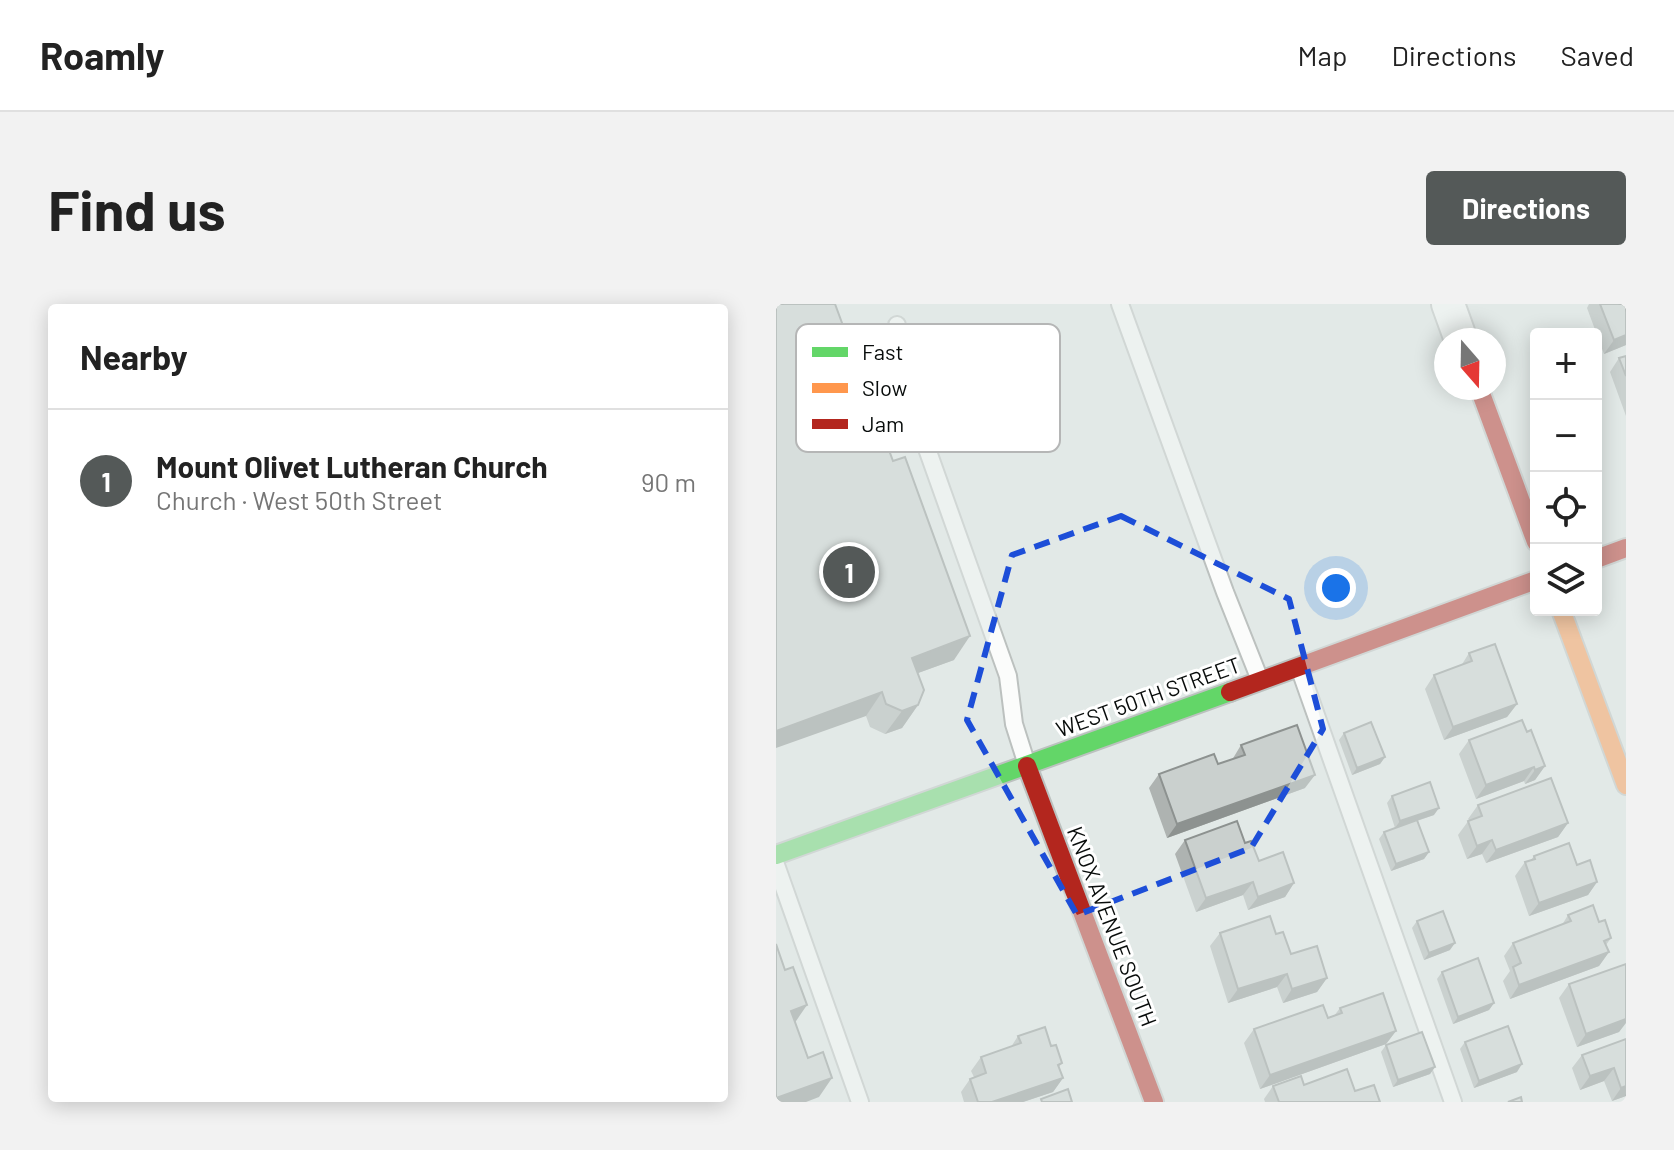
<!DOCTYPE html>
<html lang="en">
<head>
<meta charset="utf-8">
<style>
  body { margin:0; font-family:Barlow,sans-serif; background:#f2f2f2; color:#222 }
  .controls { position:absolute; right:24px; top:24px; display:grid; overflow:hidden; border-radius:8px; box-shadow:0 4px 20px #0003 }
  .controls button { width:72px; height:72px; display:grid; place-items:center; padding:0; border:0; border-bottom:2px solid #e0e0e0; background:#fff; color:#222; font:40px sans-serif }
  .compass { position:absolute; left:658px; top:24px; width:72px; height:72px; border-radius:50%; background:#fff; box-shadow:0 4px 20px #0003; rotate:160deg }
  .you { position:absolute; left:560px; top:284px; width:28px; height:28px; margin:-20px; border:6px solid #fff; border-radius:50%; background:#1a73e8; box-shadow:0 0 0 12px #1a73e833 }
  .badge { display:grid; place-items:center; width:52px; height:52px; border-radius:50%; background:#545958; color:#fff; font-size:26px; font-weight:700 }
  .pin { position:absolute; translate:-50% -50%; border:4px solid #fff; box-shadow:0 2px 8px #0006 }
  .list { margin:0; padding:0; list-style:none }
  h2 { display:flex; justify-content:space-between; align-items:center; height:104px; margin:0; padding:0 32px; font-size:34px }
  h2 small { font-size:26px; font-weight:400; color:#767676 }
  .list li { display:grid; grid-template-columns:52px 1fr auto; gap:24px; align-items:center; box-sizing:border-box; height:144px; padding:0 32px; border-top:2px solid #e0e0e0 }
  .list b { display:block; font-size:30px; white-space:nowrap }
  .list p { margin:0; font-size:26px; white-space:nowrap; color:#767676 }
  .list em { font-size:26px; font-style:normal; color:#767676 }
  .icon { flex:none; width:44px; height:44px; fill:none; stroke:currentColor; stroke-width:2; stroke-linecap:round; stroke-linejoin:round }
  .map { position:relative; flex:none; width:850px; height:798px; overflow:hidden; border-radius:8px }
  header { display:flex; align-items:center; gap:48px; box-sizing:border-box; height:112px; padding:0 40px; background:#fff; border-bottom:2px solid #e0e0e0 }
  header strong { font-size:38px }
  nav { display:flex; gap:44px; margin-inline-start:auto; font-size:28px }
  .intro { display:flex; align-items:center; justify-content:space-between; box-sizing:border-box; height:192px; padding:0 48px }
  h1 { margin:0; font-size:56px }
  .button { padding:20px 36px; border-radius:8px; background:#545958; color:#fff; font-size:28px; font-weight:700 }
  main { display:flex; gap:48px; padding:0 48px }
  aside { flex:1; background:#fff; border-radius:8px; box-shadow:0 4px 20px #0003 }
  .map>svg:first-child { display:block }
  .lines { fill:none; stroke-linecap:round; stroke-linejoin:round }
  .lane-casing { stroke:#bcc1bf; stroke-width:20 }
  .street-casing { stroke:#bcc1bf; stroke-width:36 }
  .fast-casing { stroke:#bcc1bf; stroke-width:22 }
  .slow-casing { stroke:#bcc1bf; stroke-width:22 }
  .jam-casing { stroke:#bcc1bf; stroke-width:22 }
  .lane { stroke:#fbfcfb; stroke-width:16 }
  .street { stroke:#fbfcfb; stroke-width:32 }
  .fast { stroke:#63d668; stroke-width:18 }
  .slow { stroke:#ff974d; stroke-width:18 }
  .jam { stroke:#b3261e; stroke-width:18 }
  .wall { fill:#aeb3b1 }
  .shaded-wall { fill:#8d9290 }
  .building { fill:#cad0ce; stroke:#8d9290; stroke-width:2 }
  .marked { fill:none; stroke:#1d4ed8; stroke-width:6; stroke-dasharray:16 10; stroke-linejoin:round }
  .labels { text-anchor:middle; dominant-baseline:central; stroke-width:6; stroke-linejoin:round; paint-order:stroke }
  .street-label { font-size:22px; fill:#080c0b; stroke:#fff }
  .key { fill:#fff; stroke:#b5b6b6; stroke-width:2 }
  .key-label { font-size:22px; fill:#080c0b }
</style>
</head>
<body>
<header>
<strong>Roamly</strong>
<nav><a>Map</a><a>Directions</a><a>Saved</a></nav>
</header>
<div class="intro"><h1>Find us</h1><a class="button">Directions</a></div>
<main>
<aside>
<h2>Nearby<small></small></h2>
<ul class="list">
<li><span class="badge">1</span><div><b>Mount Olivet Lutheran Church</b><p>Church · West 50th Street</p></div><em>90 m</em></li>
</ul>
</aside>
<div class="map">
<svg width="850" height="798" viewBox="0 0 850 798">
  <rect width="100%" height="100%" fill="#e2e9e7"/>
  <g class="lines">
    <!-- lane casing -->
    <g class="lane-casing">
      <g id="lane">
        <polyline points="344,0 449,288 484,376"/>
        <polyline points="121,21 119,55 232,372 238,420 251,461"/>
        <polyline points="524,366 677,798"/>
        <polyline points="0,561 84,798"/>
      </g>
    </g>
    <!-- street casing -->
    <g class="street-casing">
      <polyline id="street" points="672,0 685,36"/>
    </g>
    <!-- fast casing -->
    <g class="fast-casing">
      <polyline id="fast" points="0,551 454,388"/>
    </g>
    <!-- slow casing -->
    <g class="slow-casing">
      <polyline id="slow" points="785,306 850,481"/>
    </g>
    <!-- jam casing -->
    <g class="jam-casing">
      <g id="jam">
        <polyline points="703,84 760,238"/>
        <polyline points="820,255 850,244"/>
        <polyline points="454,388 760,276"/>
        <polyline points="251,462 378,798"/>
      </g>
    </g>
    <!-- lane -->
    <use href="#lane" class="lane"/>
    <!-- street -->
    <use href="#street" class="street"/>
    <!-- fast -->
    <use href="#fast" class="fast"/>
    <!-- slow -->
    <use href="#slow" class="slow"/>
    <!-- jam -->
    <use href="#jam" class="jam"/>
  </g>
  <!-- wall -->
  <g class="wall">
    <polygon points="0,0 178,356 142,369 142,401 126,424 109,430 94,423 90,412"/>
    <polygon points="813,0 850,0 850,41 828,50 811,4"/>
    <polygon points="850,52 850,112 834,68 843,54"/>
    <polygon points="693,349 741,400 731,413 668,436 649,385 658,371 685,362"/>
    <polygon points="751,428 769,462 759,476 749,480 748,477 700,495 683,450 693,436"/>
    <polygon points="568,429 609,453 604,460 576,471 563,436"/>
    <polygon points="465,441 529,484 391,534 373,484 383,470 442,460 456,456"/>
    <polygon points="616,492 658,511 641,517 653,548 648,555 615,567 603,535 608,528 619,524 611,499"/>
    <polygon points="702,501 792,519 782,533 710,559 706,550 691,555 682,531 693,516 692,515"/>
    <polygon points="409,536 469,539 483,557 518,579 509,593 472,606 467,591 420,608 399,550"/>
    <polygon points="758,552 801,561 821,578 812,591 753,612 739,572 749,558 755,556"/>
    <polygon points="792,611 823,618 835,634 830,641 833,648 823,662 734,695 727,677 734,667 728,652 737,639 786,621"/>
    <polygon points="641,617 674,646 648,656 636,624"/>
    <polygon points="444,629 500,630 515,650 551,674 541,688 507,699 501,683 452,699 434,642"/>
    <polygon points="666,668 718,699 713,706 677,720 661,675"/>
    <polygon points="793,680 849,719 843,728 801,743 783,694"/>
    <polygon points="564,704 620,727 610,740 484,785 468,739 478,725 552,714 558,712"/>
    <polygon points="242,732 275,742 286,759 283,763 287,774 277,788 247,798 188,798 185,788 194,775 198,773 195,767 205,753 235,743"/>
    <polygon points="850,735 850,792 836,797 828,777 804,786 796,764 806,751"/>
    <polygon points="689,738 741,768 698,784 684,745"/>
    <polygon points="610,741 659,763 654,770 617,783 605,748"/>
    <polygon points="528,781 579,787 604,798 489,798 488,795 497,782"/>
  </g>
  <!-- shaded-wall -->
  <g class="shaded-wall">
    <polygon points="850,31 850,41 828,50 838,36"/>
    <polygon points="194,332 178,356 120,377 136,354"/>
    <polygon points="106,388 90,412 0,444 0,427"/>
    <polygon points="741,400 731,413 668,436 677,423"/>
    <polygon points="142,401 126,424 109,430 126,407"/>
    <polygon points="609,453 604,460 576,471 581,464"/>
    <polygon points="769,462 759,476 749,480 759,466"/>
    <polygon points="758,463 748,477 700,495 710,481"/>
    <polygon points="539,471 529,484 391,534 401,520"/>
    <polygon points="663,504 658,511 619,524 624,517"/>
    <polygon points="792,519 782,533 710,559 720,546"/>
    <polygon points="716,536 706,550 691,555 701,542"/>
    <polygon points="653,548 648,555 615,567 620,560"/>
    <polygon points="477,578 467,591 420,608 430,594"/>
    <polygon points="821,578 812,591 753,612 763,599"/>
    <polygon points="518,579 509,593 472,606 482,593"/>
    <polygon points="679,639 674,646 648,656 653,649"/>
    <polygon points="833,648 823,662 734,695 743,681"/>
    <polygon points="511,670 501,683 452,699 462,685"/>
    <polygon points="551,674 541,688 507,699 516,685"/>
    <polygon points="718,699 713,706 677,720 682,713"/>
    <polygon points="31,701 18,720 15,707"/>
    <polygon points="850,709 850,719 843,728 801,743 810,730"/>
    <polygon points="620,727 610,740 484,785 494,771"/>
    <polygon points="746,760 741,768 698,784 703,777"/>
    <polygon points="659,763 654,770 617,783 622,776"/>
    <polygon points="838,764 828,777 804,786 814,772"/>
    <polygon points="56,774 43,793 30,798 0,798 0,794"/>
    <polygon points="287,774 277,788 247,798 216,798"/>
    <polygon points="850,782 850,792 836,797 845,784"/>
  </g>
  <!-- building -->
  <g class="building">
    <polygon points="0,0 59,0 117,157 129,153 194,332 136,354 148,386 142,401 126,407 110,400 106,388 0,427"/>
    <polygon points="824,0 850,0 850,31 838,36"/>
    <polygon points="850,52 850,72 843,54"/>
    <polygon points="719,340 741,400 677,423 658,371 696,357 693,349"/>
    <polygon points="746,416 751,428 755,426 769,462 759,466 758,463 710,481 693,436"/>
    <polygon points="595,418 609,453 581,464 568,429"/>
    <polygon points="521,421 539,471 401,520 383,470 438,450 442,460 469,451 465,441"/>
    <polygon points="775,474 792,519 720,546 716,536 701,542 692,517 706,512 702,501"/>
    <polygon points="654,478 663,504 624,517 616,492"/>
    <polygon points="641,516 653,548 620,560 608,528"/>
    <polygon points="461,517 469,539 475,537 483,557 507,548 518,579 482,593 477,578 430,594 409,536"/>
    <polygon points="793,539 801,561 814,556 821,578 763,599 749,558 759,555 758,552"/>
    <polygon points="817,601 823,618 829,616 835,634 828,637 833,648 743,681 737,663 745,659 737,639 795,617 792,611"/>
    <polygon points="667,607 679,639 653,649 641,617"/>
    <polygon points="494,612 500,630 507,628 515,650 541,642 551,674 516,685 511,670 462,685 444,629"/>
    <polygon points="0,640 9,666 17,663 31,701 15,707 32,754 47,748 56,774 0,794"/>
    <polygon points="702,654 718,699 682,713 666,668"/>
    <polygon points="850,660 850,715 810,730 793,680"/>
    <polygon points="607,689 620,727 494,771 478,725 547,701 552,714 566,709 564,704"/>
    <polygon points="732,722 746,760 703,777 689,738"/>
    <polygon points="269,723 275,742 280,741 286,759 282,761 287,774 216,798 202,798 194,775 210,769 205,753 245,739 242,732"/>
    <polygon points="646,728 659,763 622,776 610,741"/>
    <polygon points="850,735 850,782 845,784 838,764 814,772 806,751"/>
    <polygon points="571,765 579,787 598,781 604,798 503,798 497,782 525,772 528,781"/>
    <polygon points="292,785 296,798 266,798 265,795"/>
    <polygon points="745,793 746,798 732,798"/>
  </g>
  <!-- marked area -->
  <path d="M0 0H850V798H0ZM345 212 513 295 547 425 475 544 301 611 191 416 236 251Z" fill="#e2e9e7" fill-opacity=".55" fill-rule="evenodd"/>
  <path class="marked" d="M345 212 513 295 547 425 475 544 301 611 191 416 236 251Z"/>
  <g class="labels">
    <!-- street labels -->
    <g class="street-label">
      <text transform="translate(372 392) rotate(-20)">WEST 50TH STREET</text>
      <text transform="translate(337 622) rotate(69)">KNOX AVENUE SOUTH</text>
    </g>
  </g>
  <!-- legend -->
  <rect x="20" y="20" width="264" height="128" rx="12" class="key"/>
  <rect x="36" y="43" width="36" height="10" fill="#63d668"/>
  <rect x="36" y="79" width="36" height="10" fill="#ff974d"/>
  <rect x="36" y="115" width="36" height="10" fill="#b3261e"/>
  <g class="key-label">
    <text x="86" y="56">Fast</text>
    <text x="86" y="92">Slow</text>
    <text x="86" y="128">Jam</text>
  </g>
</svg>
<div class="controls">
<button>+</button>
<button>−</button>
<button><svg class="icon" aria-label="locate" viewBox="0 0 24 24"><circle cx="12" cy="12" r="6"/><path d="M12 2v4M12 18v4M2 12h4M18 12h4"/></svg></button>
<button><svg class="icon" aria-label="layers" viewBox="0 0 24 24"><path d="M12 4l9 5-9 5-9-5zM3 14l9 5 9-5"/></svg></button>
</div>
<svg class="compass" viewBox="-18 -18 36 36"><path d="M0-13l5 13h-10z" fill="#e53935"/><path d="M0 13l5-13h-10z" fill="#767676"/></svg>
<div class="you"></div>
<div class="pin badge" style="left:73px;top:268px">1</div>
</div>
</main>
</body>
</html>
